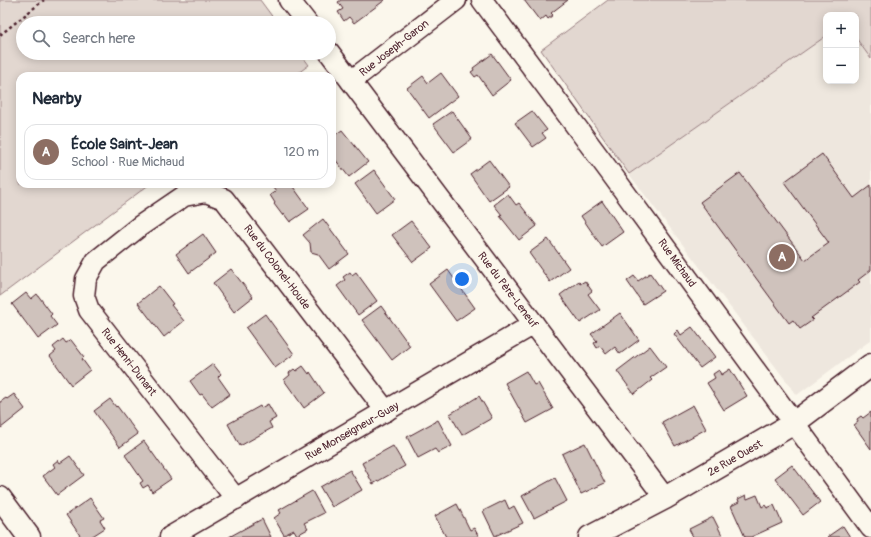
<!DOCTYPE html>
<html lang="en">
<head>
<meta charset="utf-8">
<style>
  body { margin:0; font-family:Pangolin,sans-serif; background:#f6f6f7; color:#1f2937 }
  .controls { position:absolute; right:12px; top:12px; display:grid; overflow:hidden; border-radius:8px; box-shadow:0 2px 10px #0003 }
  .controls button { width:36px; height:36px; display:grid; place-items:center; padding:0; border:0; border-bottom:1px solid #e0e1e3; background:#fff; color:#1f2937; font:20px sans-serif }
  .you { position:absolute; left:462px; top:279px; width:14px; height:14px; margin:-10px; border:3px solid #fff; border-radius:50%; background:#1a73e8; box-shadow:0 0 0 6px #1a73e833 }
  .badge { display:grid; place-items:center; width:26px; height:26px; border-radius:50%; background:#1f6fb2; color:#fff; font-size:13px; font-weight:700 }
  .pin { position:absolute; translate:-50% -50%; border:2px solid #fff; box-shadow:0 1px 4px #0006 }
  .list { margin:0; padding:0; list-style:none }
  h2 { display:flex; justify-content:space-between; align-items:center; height:52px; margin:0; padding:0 16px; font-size:17px }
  h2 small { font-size:13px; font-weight:400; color:#747a83 }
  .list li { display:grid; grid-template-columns:26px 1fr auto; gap:12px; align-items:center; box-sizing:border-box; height:56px; margin:0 8px 8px; padding:0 8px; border:1px solid #e0e1e3; border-radius:12px }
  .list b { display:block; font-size:15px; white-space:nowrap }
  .list p { margin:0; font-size:13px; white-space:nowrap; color:#747a83 }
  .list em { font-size:13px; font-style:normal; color:#747a83 }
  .icon { flex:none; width:22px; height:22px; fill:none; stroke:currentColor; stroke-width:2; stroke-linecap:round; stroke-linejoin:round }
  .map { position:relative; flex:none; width:871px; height:537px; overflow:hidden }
  .search { position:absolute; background:#fff; box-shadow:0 2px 10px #0003; left:16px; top:16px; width:320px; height:44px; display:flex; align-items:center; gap:10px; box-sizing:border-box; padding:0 14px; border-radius:22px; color:#747a83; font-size:15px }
  .panel { position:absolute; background:#fff; box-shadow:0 2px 10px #0003; left:16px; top:72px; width:320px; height:116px; border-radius:12px }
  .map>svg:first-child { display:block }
  .built { fill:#eee7de }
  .green { fill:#e2d7d0; stroke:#967b7e }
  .building { fill:#cfc2bc; stroke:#4a1f2b }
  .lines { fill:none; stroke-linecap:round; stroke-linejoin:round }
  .minor-casing { stroke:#4a1f2b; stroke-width:23 }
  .tertiary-casing { stroke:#4a1f2b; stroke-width:25 }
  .path { stroke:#4a1f2b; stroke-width:2.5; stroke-dasharray:3 3; stroke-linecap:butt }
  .minor { stroke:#fbf7ec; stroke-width:20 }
  .tertiary { stroke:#fbf7ec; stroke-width:22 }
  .labels { text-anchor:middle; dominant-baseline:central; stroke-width:3.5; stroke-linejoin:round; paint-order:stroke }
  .street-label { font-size:11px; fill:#4a1f2b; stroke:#fbf7ec }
</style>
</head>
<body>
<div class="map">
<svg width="871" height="537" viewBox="0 0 871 537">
  <rect width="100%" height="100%" fill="#fbf7ec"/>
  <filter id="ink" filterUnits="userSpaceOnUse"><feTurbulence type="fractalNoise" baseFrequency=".025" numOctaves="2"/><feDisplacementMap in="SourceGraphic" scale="8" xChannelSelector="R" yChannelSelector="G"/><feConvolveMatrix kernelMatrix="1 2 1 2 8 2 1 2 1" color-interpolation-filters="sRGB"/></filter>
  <g filter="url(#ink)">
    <!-- built -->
    <polygon class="built" points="826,36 826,81 856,81 856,38 871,59 871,340 797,395 629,174"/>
    <!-- green -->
    <g class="green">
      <polygon points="0,0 260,0 277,23 23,23 23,53 300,53 309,65 294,76 20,76 20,184 150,184 0,296"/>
      <polygon points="608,0 871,0 871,59 856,38 856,15 826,15 826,36 629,174 541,50"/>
    </g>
    <!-- building -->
    <g class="building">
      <polygon points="341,0 385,0 354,23 349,17 344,21 338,12 343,9 338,2"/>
      <polygon points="524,0 568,0 551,13 553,15 548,19 546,16 540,21"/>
      <polygon points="492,54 511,80 492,95 478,75 475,77 471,72 474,70 473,68"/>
      <polygon points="441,73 458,96 429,118 407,88 423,76 428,83"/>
      <polygon points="452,111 472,139 454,152 433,124"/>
      <polygon points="532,111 547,130 542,133 546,138 533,147 515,123"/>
      <polygon points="342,130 368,162 349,177 334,158 332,159 332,137"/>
      <polygon points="822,154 854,198 871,185 871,270 858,280 860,282 811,318 813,320 800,329 793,320 789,323 700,202 740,173 805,260 829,243 784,182"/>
      <polygon points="489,160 509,187 489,201 470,174"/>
      <polygon points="374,170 395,199 376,213 355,184"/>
      <polygon points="276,184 281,184 283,186 286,184 291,184 309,209 290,222 284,214 283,216 274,204 275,203 270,195 276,191 273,187"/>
      <polygon points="508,194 516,205 519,203 537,226 519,240 500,216 502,215 494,205"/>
      <polygon points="602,201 623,232 602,247 581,216"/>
      <polygon points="323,219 349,254 329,269 318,254 311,252 310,243 303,235"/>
      <polygon points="411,221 432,248 413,262 392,235"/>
      <polygon points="203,234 216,253 189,273 176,254"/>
      <polygon points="548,239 569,268 550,282 529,253"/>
      <polygon points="231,269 253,297 234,312 213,283"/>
      <polygon points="448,270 475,308 456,321 429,284"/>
      <polygon points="350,272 352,275 356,272 377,301 358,315 337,286 345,280 343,277"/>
      <polygon points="650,273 663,291 643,304 627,281 634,276 638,281"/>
      <polygon points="579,281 580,284 585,281 592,291 588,294 600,310 580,323 560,295"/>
      <polygon points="159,286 173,304 171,305 184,321 164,337 138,303"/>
      <polygon points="26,293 31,299 37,294 52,314 50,316 57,325 38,339 12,304"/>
      <polygon points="381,306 410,346 392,360 362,320"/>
      <polygon points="620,313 639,340 620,354 615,347 606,354 600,346 597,348 594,343 597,341 591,334"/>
      <polygon points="265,314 294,354 275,368 246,328"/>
      <polygon points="692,327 715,357 700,368 674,334 678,330 681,335"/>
      <polygon points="63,339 66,343 71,340 84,357 82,359 90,370 71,385 50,356 56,351 53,347"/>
      <polygon points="650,346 666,367 650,378 652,380 634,394 617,371"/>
      <polygon points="213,364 221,374 218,377 230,394 212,407 202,394 200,395 190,381"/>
      <polygon points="303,366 309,374 310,372 324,393 304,408 284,380 290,375 289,373 294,369 296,371"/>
      <polygon points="730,369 747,396 724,410 707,383 715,378 713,374 719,370 721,375"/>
      <polygon points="526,371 534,385 538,383 553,409 527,423 505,383"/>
      <polygon points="14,394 25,409 1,428 0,402 6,398 7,399"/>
      <polygon points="479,396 492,418 462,435 450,414"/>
      <polygon points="110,399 116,407 117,406 138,434 120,447 94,411"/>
      <polygon points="268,404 276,418 269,422 272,428 240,446 228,424 260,406 261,408"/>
      <polygon points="693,405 706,429 675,446 662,422"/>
      <polygon points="871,412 871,449 854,425 858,422 857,419 861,416 863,418"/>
      <polygon points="438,420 452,446 438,453 435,449 418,458 407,437"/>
      <polygon points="144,441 171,479 152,492 148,485 143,488 140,483 143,481 125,455"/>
      <polygon points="585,443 605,483 581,494 562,454"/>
      <polygon points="393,446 405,466 373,484 362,463"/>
      <polygon points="70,456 84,475 57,495 43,476 55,467 53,464 58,460 60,463"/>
      <polygon points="792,465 820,502 803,515 775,478"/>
      <polygon points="350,470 362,490 332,507 320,487"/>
      <polygon points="555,478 567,501 534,518 522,496"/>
      <polygon points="312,491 324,513 304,523 308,529 297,535 294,530 284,535 274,518 281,513 279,510"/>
      <polygon points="746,495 747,499 757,495 762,507 765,505 767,508 774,505 782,523 751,537 745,537 731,506 739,502 738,499"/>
      <polygon points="90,498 104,518 100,520 105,528 91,537 81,537 66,515"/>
      <polygon points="505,500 509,509 514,506 523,523 495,536 483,511"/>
      <polygon points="457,504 470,530 474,528 479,537 446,537 435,516"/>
      <polygon points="713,517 723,537 693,537 689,529"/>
      <polygon points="262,519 271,537 229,537"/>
      <polygon points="843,526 850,537 827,537"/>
    </g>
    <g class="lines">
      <!-- minor casing -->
      <g class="minor-casing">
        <g id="minor">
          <polyline points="289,0 307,23"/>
          <polyline points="482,0 610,172 871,528"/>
          <polyline points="329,52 665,498"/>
          <polyline points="351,81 456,0"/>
          <polyline points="236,499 89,310 84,296 86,279 96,261 140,226 184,196 206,192 224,199 386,411"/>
          <polyline points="170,537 534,324"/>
        </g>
      </g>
      <!-- tertiary casing -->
      <g class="tertiary-casing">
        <g id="tertiary">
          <polyline points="0,498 29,537"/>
          <polyline points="590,537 665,498 794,423 871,365"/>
        </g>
      </g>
      <!-- path -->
      <polyline class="path" points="0,35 44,0"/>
      <!-- minor -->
      <use href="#minor" class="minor"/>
      <!-- tertiary -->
      <use href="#tertiary" class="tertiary"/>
    </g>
  </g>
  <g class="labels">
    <!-- street labels -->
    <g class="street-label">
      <text transform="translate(394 48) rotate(-38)">Rue Joseph-Garon</text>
      <text transform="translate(677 263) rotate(54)">Rue Michaud</text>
      <text transform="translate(277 267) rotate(53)">Rue du Colonel-Houde</text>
      <text transform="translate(508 290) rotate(53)">Rue du Père-Leneuf</text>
      <text transform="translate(129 362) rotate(52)">Rue Henri-Dunant</text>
      <text transform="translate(352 431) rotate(-30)">Rue Monseigneur-Guay</text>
      <text transform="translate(735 458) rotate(-30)">2e Rue Ouest</text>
    </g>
  </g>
</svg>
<div class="controls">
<button>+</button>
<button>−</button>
</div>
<div class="you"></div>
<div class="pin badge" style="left:782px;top:257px;background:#8d6e63">A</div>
<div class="search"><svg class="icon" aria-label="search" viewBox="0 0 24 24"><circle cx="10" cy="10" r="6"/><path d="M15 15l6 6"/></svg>Search here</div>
<section class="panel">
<h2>Nearby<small></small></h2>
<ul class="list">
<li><span class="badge" style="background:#8d6e63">A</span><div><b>École Saint-Jean</b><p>School · Rue Michaud</p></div><em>120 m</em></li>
</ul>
</section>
</div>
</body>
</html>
